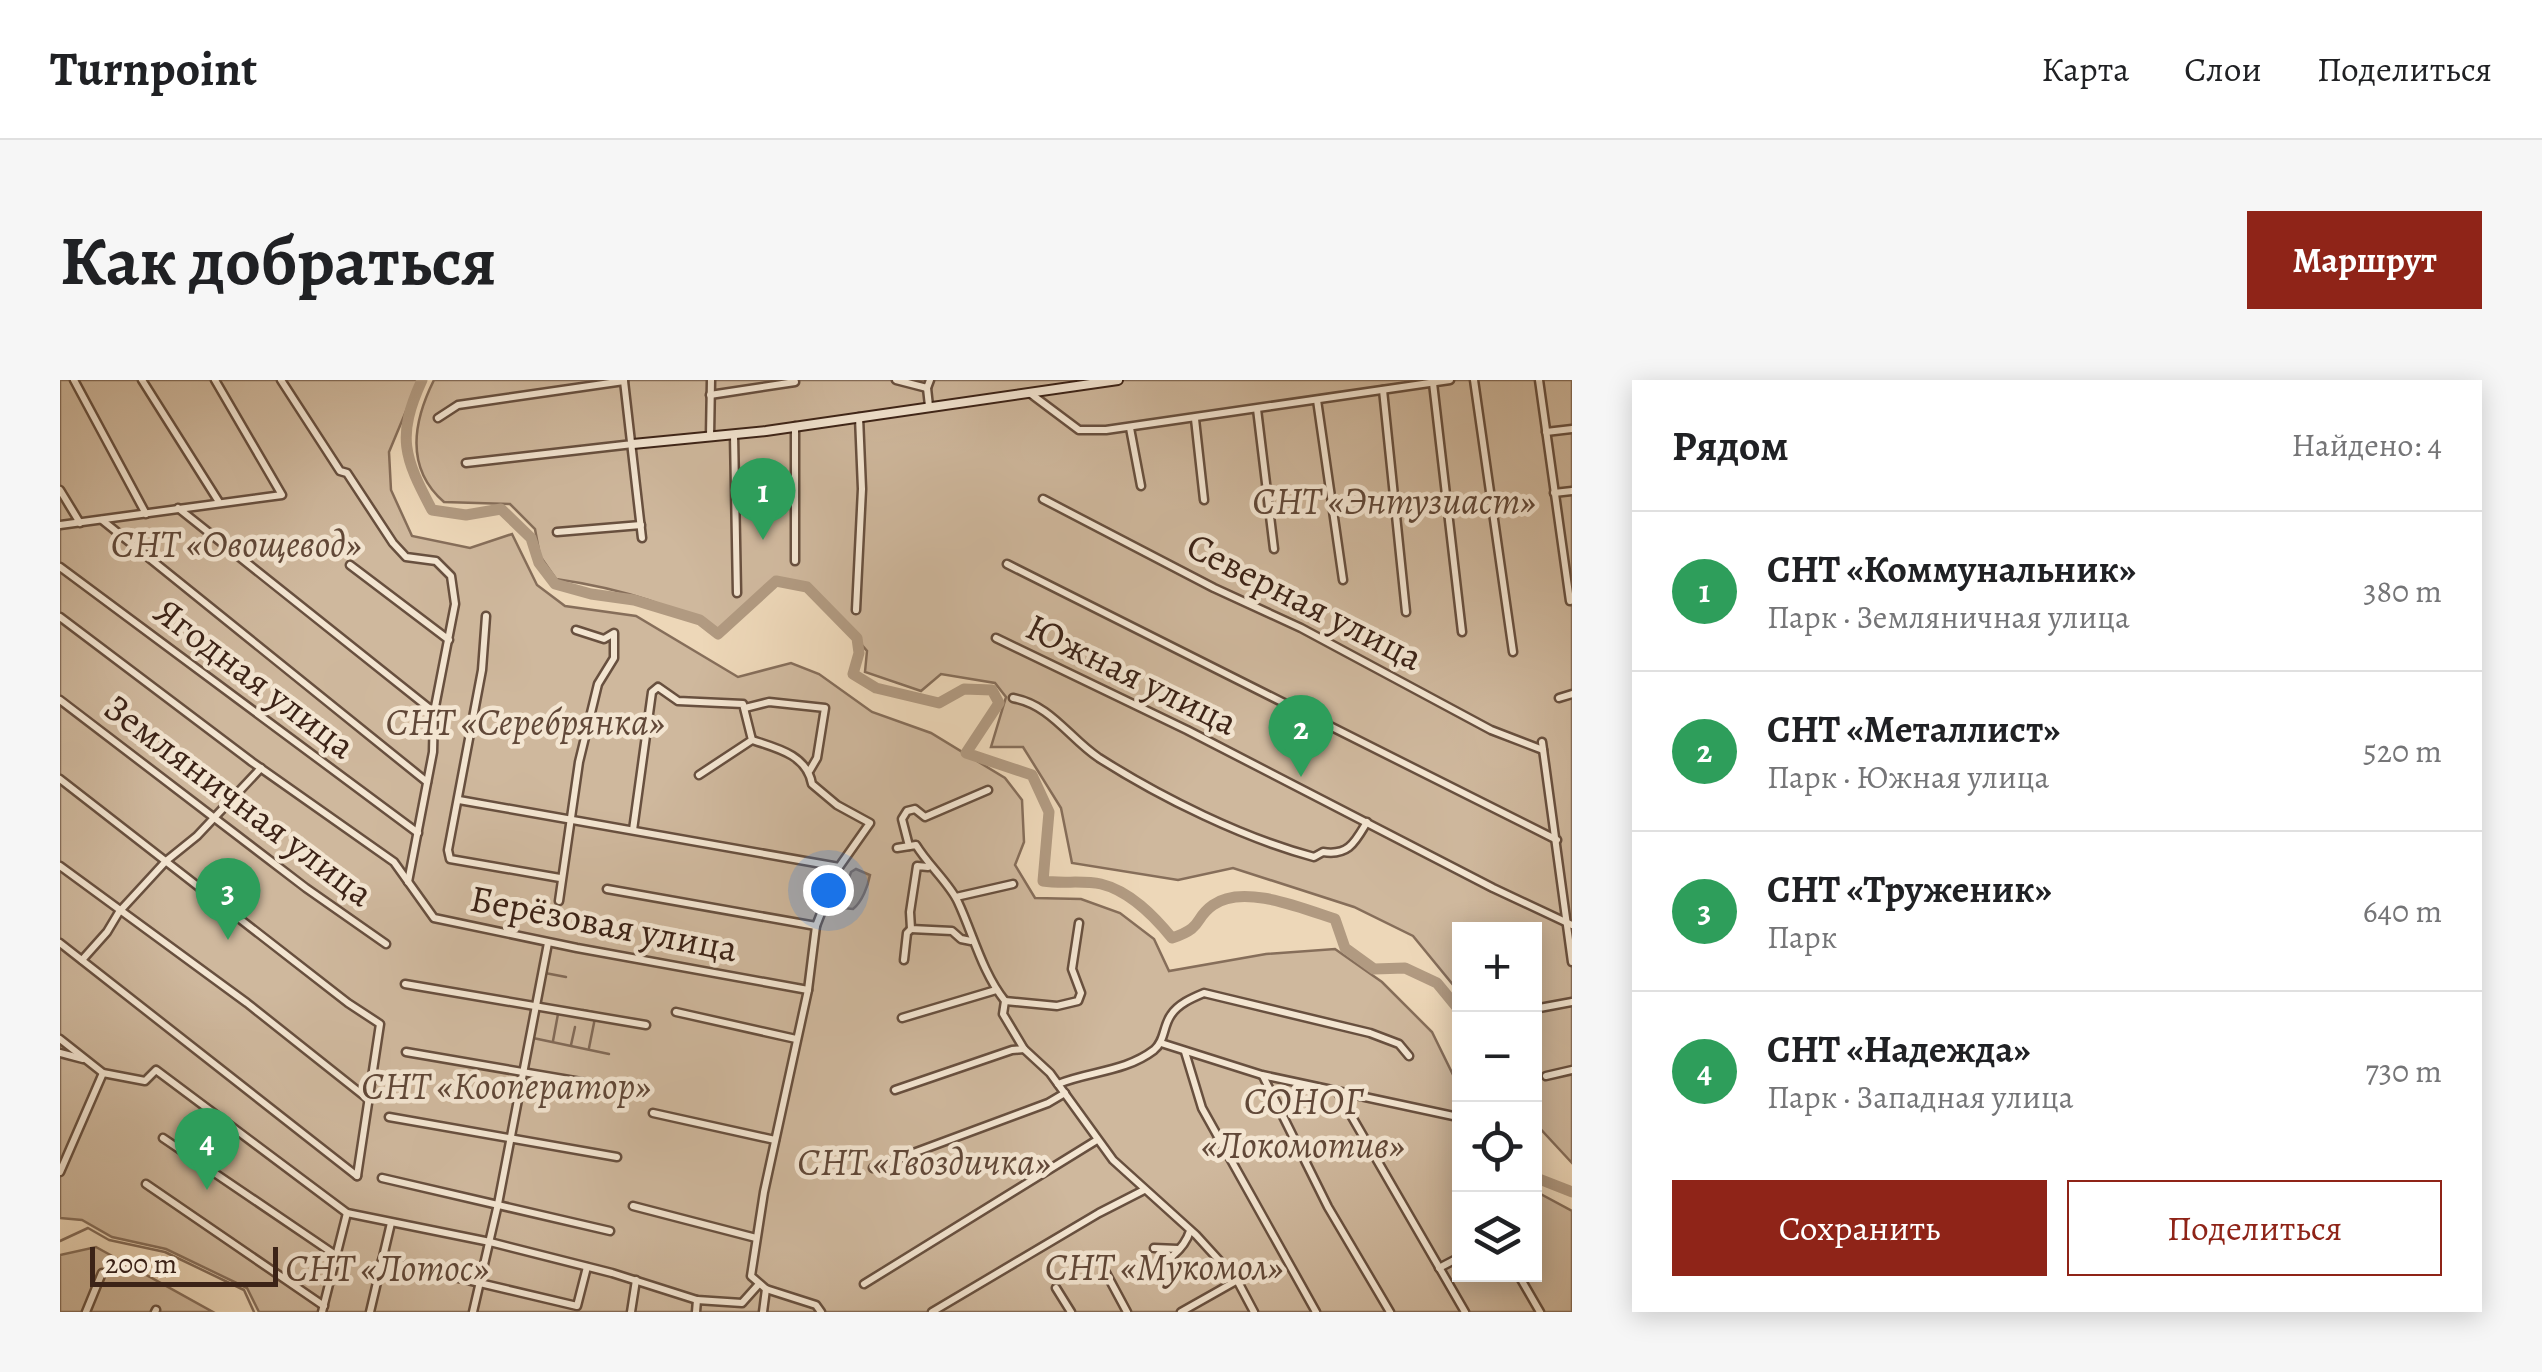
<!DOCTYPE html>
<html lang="ru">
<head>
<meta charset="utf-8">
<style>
  body { margin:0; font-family:Alegreya,serif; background:#f6f6f6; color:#202124 }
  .controls { position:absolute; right:30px; bottom:30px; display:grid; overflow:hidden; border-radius:0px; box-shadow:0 5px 25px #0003 }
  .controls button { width:90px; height:90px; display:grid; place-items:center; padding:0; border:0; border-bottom:2px solid #e0e0e0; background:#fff; color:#202124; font:50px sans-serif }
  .scale { position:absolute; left:30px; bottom:25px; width:188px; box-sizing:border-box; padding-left:10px; border:5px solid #3c2317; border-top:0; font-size:28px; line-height:35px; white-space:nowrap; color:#3c2317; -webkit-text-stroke:8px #f3e5d1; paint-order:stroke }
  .you { position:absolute; left:768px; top:510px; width:35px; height:35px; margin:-25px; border:8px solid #fff; border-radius:50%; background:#1a73e8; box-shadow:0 0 0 15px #1a73e833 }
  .badge { display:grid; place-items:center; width:65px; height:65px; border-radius:50%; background:#8f2418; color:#fff; font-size:32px; font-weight:700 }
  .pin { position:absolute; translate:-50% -82px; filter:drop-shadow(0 2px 5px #0008) }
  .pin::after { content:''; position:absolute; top:52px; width:35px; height:30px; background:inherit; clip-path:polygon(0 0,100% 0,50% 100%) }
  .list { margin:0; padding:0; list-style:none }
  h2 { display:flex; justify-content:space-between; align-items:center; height:130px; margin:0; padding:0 40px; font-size:42px }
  h2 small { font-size:32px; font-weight:400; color:#757577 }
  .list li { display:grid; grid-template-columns:65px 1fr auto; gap:30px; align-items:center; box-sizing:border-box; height:160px; padding:0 40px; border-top:2px solid #e0e0e0 }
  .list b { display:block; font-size:38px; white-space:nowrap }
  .list p { margin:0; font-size:32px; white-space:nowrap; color:#757577 }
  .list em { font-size:32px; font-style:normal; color:#757577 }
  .actions { display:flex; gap:20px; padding:30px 40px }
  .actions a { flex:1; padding:22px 0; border:2px solid #8f2418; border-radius:0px; text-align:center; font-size:35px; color:#8f2418 }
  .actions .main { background:#8f2418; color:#fff }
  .icon { flex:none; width:55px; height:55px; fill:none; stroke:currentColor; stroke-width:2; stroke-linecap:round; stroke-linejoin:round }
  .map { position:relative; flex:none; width:1512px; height:932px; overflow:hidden; border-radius:0px }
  header { display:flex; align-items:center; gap:60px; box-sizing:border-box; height:140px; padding:0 50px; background:#fff; border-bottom:2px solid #e0e0e0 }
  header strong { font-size:48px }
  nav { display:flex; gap:55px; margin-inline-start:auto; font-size:35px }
  .intro { display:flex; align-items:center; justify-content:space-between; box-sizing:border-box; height:240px; padding:0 60px }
  h1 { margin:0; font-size:70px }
  .button { padding:25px 45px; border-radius:0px; background:#8f2418; color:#fff; font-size:35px; font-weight:700 }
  main { display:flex; gap:60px; padding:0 60px }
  aside { flex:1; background:#fff; border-radius:0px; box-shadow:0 5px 25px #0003 }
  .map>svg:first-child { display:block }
  .green { fill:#cfb89d; stroke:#866e5a; stroke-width:2.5 }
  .water { fill:#b19a81; stroke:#826a57; stroke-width:2.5 }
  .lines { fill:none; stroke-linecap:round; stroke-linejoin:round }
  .stream { stroke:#826a57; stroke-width:2.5 }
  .river { stroke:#b19a81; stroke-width:11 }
  .street-casing { stroke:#68503f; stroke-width:11 }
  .secondary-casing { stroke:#3c2317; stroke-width:12 }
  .street { stroke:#f3e5d1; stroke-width:6 }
  .secondary { stroke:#f3e5d1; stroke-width:8 }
  .labels { text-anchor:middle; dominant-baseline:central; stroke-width:9; stroke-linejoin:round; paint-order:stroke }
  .park-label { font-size:38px; font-style:italic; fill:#614838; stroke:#f3e5d1 }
  .street-label { font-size:38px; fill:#3c2317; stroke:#f3e5d1 }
</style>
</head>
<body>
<header>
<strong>Turnpoint</strong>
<nav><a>Карта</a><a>Слои</a><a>Поделиться</a></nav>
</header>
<div class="intro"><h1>Как добраться</h1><a class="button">Маршрут</a></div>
<main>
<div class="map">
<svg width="1512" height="932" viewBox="0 0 1512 932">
  <rect width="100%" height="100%" fill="#edd7b8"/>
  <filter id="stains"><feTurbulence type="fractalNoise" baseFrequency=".002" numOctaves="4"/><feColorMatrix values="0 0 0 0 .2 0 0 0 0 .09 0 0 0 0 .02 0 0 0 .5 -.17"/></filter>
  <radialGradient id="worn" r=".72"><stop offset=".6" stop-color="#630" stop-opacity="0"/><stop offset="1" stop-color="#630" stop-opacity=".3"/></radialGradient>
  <!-- green -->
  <g class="green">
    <polygon points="0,0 359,0 329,72 331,110 352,156 410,168 452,154 477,205 505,226 576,236 678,297 731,283 759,294 812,332 871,353 945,398 962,420 964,462 955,485 975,518 1021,519 1060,533 1094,559 1109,591 1206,574 1275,569 1322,602 1372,652 1399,707 1400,894 1474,894 1475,811 1512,831 1512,932 199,932 187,908 106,869 52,857 22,840 0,838"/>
    <path d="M374 0H1512V783L1475 743 1474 549H1400L1399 612 1353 556 1294 527 1173 488 1118 500 1012 483 1001 428 963 367H931L946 317 935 303 881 294 861 311 805 292 807 271 762 219 747 207 716 201 658 254C613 222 551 207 496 199L480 176 475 149 450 124 384 122C345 88 353 42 374 0Z"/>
    <polygon points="36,867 153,932 0,932 0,875"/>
  </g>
  <!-- water -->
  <path class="water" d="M796 489 810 495C808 506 802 522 793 529L783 528 781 522 791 492Z"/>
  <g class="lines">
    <!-- stream -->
    <g class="stream">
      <polyline points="485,593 506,597"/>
      <polyline points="523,630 537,633"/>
      <polyline points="473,658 549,674"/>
      <polyline points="493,661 498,634"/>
      <polyline points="511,665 515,647"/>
      <polyline points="529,668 535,638"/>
      <polyline points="0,861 28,848 49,860 105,872 184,910 194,932"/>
    </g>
    <!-- river -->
    <g class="river">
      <path d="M362 0C336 57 344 77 372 130L406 135 441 129 471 158 479 183 495 204 531 214 574 220 640 240 658 254 716 201 747 207 797 258 799 273 793 294 816 308 879 323 904 309 932 310 939 323 906 373 972 395 989 432 983 501C1002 504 1023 500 1041 504 1070 511 1094 536 1112 558 1145 547 1133 539 1153 525 1183 503 1244 529 1275 539L1285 568 1314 589 1345 588 1377 603 1400 631"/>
      <polyline points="1474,797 1512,812"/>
    </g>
    <!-- street casing -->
    <g class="street-casing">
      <g id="street">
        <polyline points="14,0 86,134"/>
        <polyline points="82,0 159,122"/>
        <polyline points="221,0 280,91 287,93 333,163 346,177 376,181 391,196 395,224 374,332 373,372 348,502"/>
        <polyline points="836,0 867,8"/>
        <polyline points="1414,0 1453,272"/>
        <polyline points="1479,0 1510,221"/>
        <polyline points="564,1 582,158"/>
        <polyline points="1373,3 1402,252"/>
        <polyline points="1323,10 1346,232"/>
        <polyline points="971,14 1019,50 1046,50 1390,0"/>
        <polyline points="650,15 735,2"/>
        <polyline points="1257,20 1283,200"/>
        <polyline points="869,26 867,8 870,0"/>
        <polyline points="1197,29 1214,169"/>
        <polyline points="378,38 398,25 564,1"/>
        <polyline points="1135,39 1144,120"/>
        <polyline points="1070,48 1081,106"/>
        <polyline points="1486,52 1512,49"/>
        <polyline points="674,55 677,213"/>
        <polyline points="650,56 651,0"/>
        <polyline points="406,83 573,64"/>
        <polyline points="0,110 20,143"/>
        <polyline points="1494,113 1512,111"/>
        <polyline points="983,119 1154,208 1241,248 1431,350 1483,370"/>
        <polyline points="118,128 374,332"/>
        <polyline points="42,140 367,402"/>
        <polyline points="0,145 222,115 155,0"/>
        <polyline points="497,152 581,145"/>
        <polyline points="735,181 735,46"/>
        <polyline points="947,184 1497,460"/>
        <polyline points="290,185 389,260"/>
        <polyline points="0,187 358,453"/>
        <polyline points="796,230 802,109 799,37"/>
        <polyline points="426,236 422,290 388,470 390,479 500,498"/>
        <polyline points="0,237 192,382 334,482 374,538 517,568 748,610"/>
        <polyline points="936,258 1127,350 1433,508 1512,545"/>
        <path d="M953 318C991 325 1009 358 1039 378 1102 418 1183 458 1254 477L1263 472C1289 476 1295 462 1307 442"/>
        <polyline points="1499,318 1512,314"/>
        <polyline points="0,320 246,508 326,564"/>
        <polyline points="685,328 709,322 765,328 757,378 750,390"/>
        <path d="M692 360C717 368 747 375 752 404L777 425 810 443 779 487 756 546 748 610 704 812 691 896 706 909 756 925 761 932"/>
        <polyline points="1482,362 1512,582"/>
        <polyline points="0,399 288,623 320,644 297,796"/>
        <polyline points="399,420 779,487"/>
        <polyline points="573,450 592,312 598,307 618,321 683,324 692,360 639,395"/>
        <polyline points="849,466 842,439 847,431 855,429 865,437 928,410"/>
        <path d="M837 468 856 465C868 485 890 504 898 522 913 554 922 592 945 621L943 634 964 669 990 693 1053 780 1136 855 1177 900 1194 932"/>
        <polyline points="0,486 187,623 308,719"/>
        <polyline points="868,487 857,486 850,532 851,549 892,551 901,559 911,561"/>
        <polyline points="547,509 756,546"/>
        <polyline points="896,517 953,504"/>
        <polyline points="499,521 519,382 538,304 554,278 554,253 544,259 516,250"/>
        <polyline points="0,563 297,796"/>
        <polyline points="22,580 47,552 59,532 106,481 137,456 201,388"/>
        <polyline points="844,580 847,553 851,549"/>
        <polyline points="345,604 586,645"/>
        <polyline points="945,621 997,626 1018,621 1021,613 1012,589 1019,543"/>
        <polyline points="1474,629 1512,622"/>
        <polyline points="616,632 736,659"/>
        <polyline points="842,638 936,610"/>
        <polyline points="0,659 43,693 85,701 96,690 287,833 430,862 552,893 637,920 682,923 699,904"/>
        <polyline points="1101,663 1202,695 1398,737"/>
        <polyline points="346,672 568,710"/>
        <polyline points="1125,672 1142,728 1256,932"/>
        <polyline points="0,673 23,679"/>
        <polyline points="1203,696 1268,827 1330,932"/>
        <polyline points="1486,696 1512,690"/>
        <path d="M998 704C1030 691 1065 692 1094 670 1105 661 1103 646 1111 635 1118 624 1132 618 1144 613L1310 653 1339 664 1349 676"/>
        <polyline points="835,710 952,670 964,669"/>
        <polyline points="1277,711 1405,932"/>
        <polyline points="593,733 715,760"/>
        <polyline points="329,737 557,777"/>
        <polyline points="103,758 274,874"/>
        <polyline points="813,788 988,723 1005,713"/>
        <polyline points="0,792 43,693"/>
        <polyline points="322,798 550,851"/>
        <polyline points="86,804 264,926"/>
        <polyline points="573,826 696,858"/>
        <polyline points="1094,868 1118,869"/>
        <polyline points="322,880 517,926 527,887"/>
        <polyline points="1379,888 1400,877"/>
        <polyline points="1045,891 1067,932"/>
        <path d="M1087 891C1105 884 1124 870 1130 851"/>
        <polyline points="1458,894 1480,932"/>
        <polyline points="804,904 1037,760"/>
        <polyline points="996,908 1011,932"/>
        <polyline points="26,932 42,893"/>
        <polyline points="95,932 96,930"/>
        <polyline points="262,932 287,833"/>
        <polyline points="310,932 331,843"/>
        <polyline points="413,932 438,824 488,563"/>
        <polyline points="571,932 576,900"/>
        <polyline points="636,932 637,920"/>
        <polyline points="703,932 706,909"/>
        <polyline points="872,932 1039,833 1084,810"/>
        <polyline points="1121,932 1176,901"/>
      </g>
    </g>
    <!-- secondary casing -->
    <g class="secondary-casing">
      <polyline id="secondary" points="573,64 706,51 1058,0"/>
    </g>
    <!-- street -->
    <use href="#street" class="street"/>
    <!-- secondary -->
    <use href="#secondary" class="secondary"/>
  </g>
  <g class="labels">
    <!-- park labels -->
    <g class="park-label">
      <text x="1334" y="121">СНТ «Энтузиаст»</text>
      <text x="176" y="164">СНТ «Овощевод»</text>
      <text x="465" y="342">СНТ «Серебрянка»</text>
      <text x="446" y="706">СНТ «Кооператор»</text>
      <text x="1243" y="721">СОНОГ<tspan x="1243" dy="44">«Локомотив»</tspan></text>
      <text x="864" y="782">СНТ «Гвоздичка»</text>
      <text x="1104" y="887">СНТ «Мукомол»</text>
      <text x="327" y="888">СНТ «Лотос»</text>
    </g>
    <!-- street labels -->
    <g class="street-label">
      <text transform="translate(1245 221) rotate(27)">Северная улица</text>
      <text transform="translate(1072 294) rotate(26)">Южная улица</text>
      <text transform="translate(195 298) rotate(37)">Ягодная улица</text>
      <text transform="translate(179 420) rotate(37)">Земляничная улица</text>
      <text transform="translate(544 543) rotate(11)">Берёзовая улица</text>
    </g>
  </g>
  <rect width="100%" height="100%" filter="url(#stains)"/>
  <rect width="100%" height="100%" fill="url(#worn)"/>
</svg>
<div class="controls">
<button>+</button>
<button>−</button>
<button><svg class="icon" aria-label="locate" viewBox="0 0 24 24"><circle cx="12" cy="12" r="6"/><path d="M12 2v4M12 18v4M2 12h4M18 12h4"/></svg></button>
<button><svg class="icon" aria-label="layers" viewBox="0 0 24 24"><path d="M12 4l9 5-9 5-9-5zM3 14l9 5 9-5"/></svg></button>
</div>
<div class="scale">200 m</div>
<div class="you"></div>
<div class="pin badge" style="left:703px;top:160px;background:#2e9e5b">1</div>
<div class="pin badge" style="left:1241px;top:397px;background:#2e9e5b">2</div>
<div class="pin badge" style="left:168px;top:560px;background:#2e9e5b">3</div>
<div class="pin badge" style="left:147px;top:810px;background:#2e9e5b">4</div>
</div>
<aside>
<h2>Рядом<small>Найдено: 4</small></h2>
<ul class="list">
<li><span class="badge" style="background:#2e9e5b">1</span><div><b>СНТ «Коммунальник»</b><p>Парк · Земляничная улица</p></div><em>380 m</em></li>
<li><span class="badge" style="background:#2e9e5b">2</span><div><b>СНТ «Металлист»</b><p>Парк · Южная улица</p></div><em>520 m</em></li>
<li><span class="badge" style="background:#2e9e5b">3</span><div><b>СНТ «Труженик»</b><p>Парк</p></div><em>640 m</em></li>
<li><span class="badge" style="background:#2e9e5b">4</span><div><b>СНТ «Надежда»</b><p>Парк · Западная улица</p></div><em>730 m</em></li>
</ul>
<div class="actions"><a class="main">Сохранить</a><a>Поделиться</a></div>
</aside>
</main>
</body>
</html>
